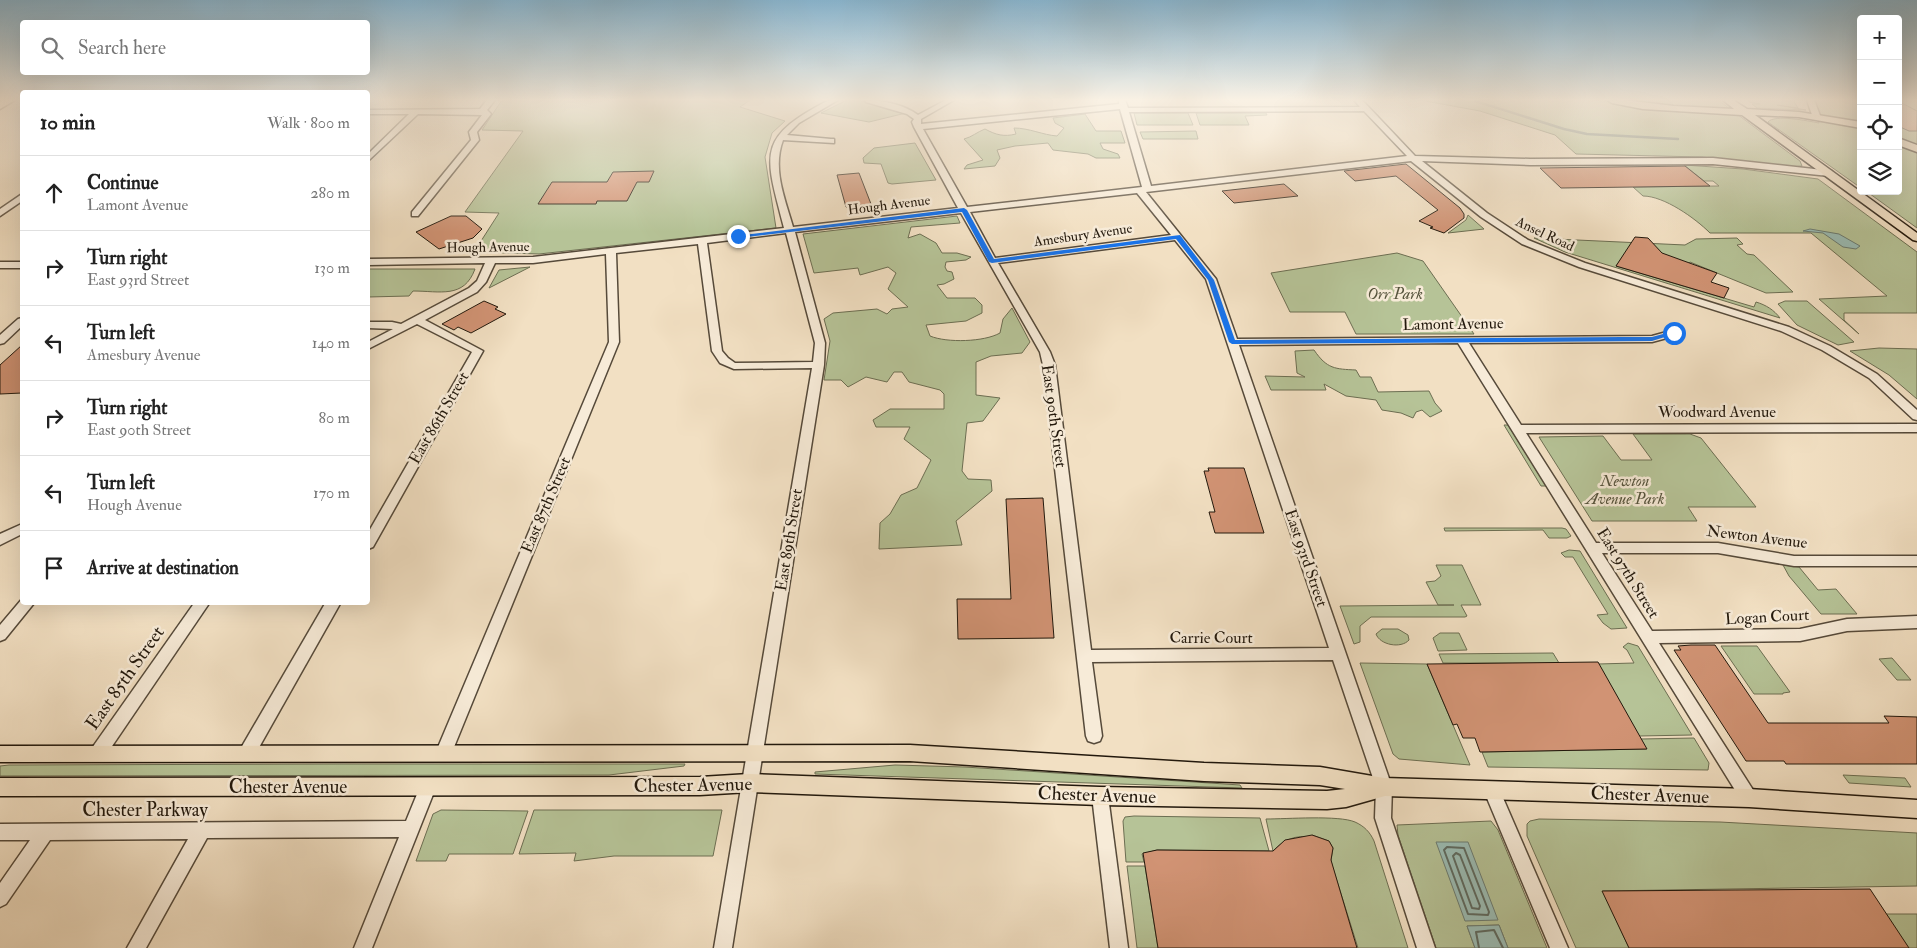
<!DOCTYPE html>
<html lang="en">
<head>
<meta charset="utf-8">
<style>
  body { margin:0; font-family:"IM FELL Double Pica",serif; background:#f2f2f2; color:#222 }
  .controls { position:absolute; right:15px; top:15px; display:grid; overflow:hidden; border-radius:5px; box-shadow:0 5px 20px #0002 }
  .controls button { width:45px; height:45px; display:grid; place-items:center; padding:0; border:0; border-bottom:1px solid #e0e0e0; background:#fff; color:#222; font:25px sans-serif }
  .stop { position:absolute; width:15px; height:15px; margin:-11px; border:4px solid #1a73e8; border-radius:50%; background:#fff }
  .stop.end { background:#1a73e8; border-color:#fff; box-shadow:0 1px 5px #0008 }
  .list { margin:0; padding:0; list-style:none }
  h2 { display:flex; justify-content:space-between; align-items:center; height:65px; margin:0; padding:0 20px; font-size:21px }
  h2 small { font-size:16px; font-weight:400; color:#767676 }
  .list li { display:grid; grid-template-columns:32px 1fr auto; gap:15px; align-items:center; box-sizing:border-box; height:75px; padding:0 20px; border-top:1px solid #e0e0e0 }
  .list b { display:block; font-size:19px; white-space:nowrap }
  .list p { margin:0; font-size:16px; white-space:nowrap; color:#767676 }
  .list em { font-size:16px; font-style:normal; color:#767676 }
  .icon { flex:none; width:28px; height:28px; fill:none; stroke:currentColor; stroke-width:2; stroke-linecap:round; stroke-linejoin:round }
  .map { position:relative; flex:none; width:1917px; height:948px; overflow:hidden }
  .search { position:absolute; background:#fff; box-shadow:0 5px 20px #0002; left:20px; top:20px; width:350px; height:55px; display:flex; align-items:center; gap:12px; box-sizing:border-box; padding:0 18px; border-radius:5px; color:#767676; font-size:19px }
  .panel { position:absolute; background:#fff; box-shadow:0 5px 20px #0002; left:20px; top:90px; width:350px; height:515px; border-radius:5px }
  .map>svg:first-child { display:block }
  .green { fill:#b6c397; stroke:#6c6e52 }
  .water { fill:#9bbdb5; stroke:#6b7b71 }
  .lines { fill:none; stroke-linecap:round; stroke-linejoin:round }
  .shore { stroke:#5e6a60; stroke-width:2 }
  .stream { stroke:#6b7b71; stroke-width:2.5 }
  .building { fill:#d19374; stroke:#22180c }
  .minor-casing { stroke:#564a3a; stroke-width:3 }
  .major-casing { stroke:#22180c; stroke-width:3 }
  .minor { fill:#f7ebd8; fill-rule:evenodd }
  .major { fill:#f2e0c3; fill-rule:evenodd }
  .route { fill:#1a73e8 }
  .labels { text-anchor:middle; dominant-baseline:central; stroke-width:5; stroke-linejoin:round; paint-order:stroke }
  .far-street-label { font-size:14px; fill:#22180c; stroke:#f7ebd8 }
  .park-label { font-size:16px; font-style:italic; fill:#56543d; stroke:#f7ebd8 }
  .street-label { font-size:16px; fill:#22180c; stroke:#f7ebd8 }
  .near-street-label { font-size:19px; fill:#22180c; stroke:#f7ebd8 }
</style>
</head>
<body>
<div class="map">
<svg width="1917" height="948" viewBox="0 0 1917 948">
  <rect width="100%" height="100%" fill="#f2e0c3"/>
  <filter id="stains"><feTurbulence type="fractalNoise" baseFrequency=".004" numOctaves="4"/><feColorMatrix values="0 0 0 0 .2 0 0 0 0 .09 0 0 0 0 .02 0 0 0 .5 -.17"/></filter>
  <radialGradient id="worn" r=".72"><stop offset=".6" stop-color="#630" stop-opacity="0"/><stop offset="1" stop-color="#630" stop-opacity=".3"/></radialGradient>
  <!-- green -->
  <g class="green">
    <polygon points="502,100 750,100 740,107 785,121 772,133 765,157 776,228 539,254 474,252 499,213 465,212 523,131 482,130"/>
    <polygon points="847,100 860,100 906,113 869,122 821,113"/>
    <polygon points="1420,100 1718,100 1800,161 1802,166 1791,167 1702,157 1576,154 1555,135 1480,111"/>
    <polygon points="1749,100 1793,100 1798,108 1777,105 1806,110 1757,108 1752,104 1760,104 1749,102"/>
    <path d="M1814 100H1861V188L1768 122C1774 114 1809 121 1819 123Z"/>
    <polygon points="1898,100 1917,100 1917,228 1866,191 1898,191"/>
    <polygon points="1134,113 1188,113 1193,125 1137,125"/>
    <polygon points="1196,113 1266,113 1267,115 1245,116 1249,125 1200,125"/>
    <path d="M1085 114 1096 131H1121L1125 143H1100L1103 149 1118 154 1120 158H1096L1088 154 1053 150 1048 143 1015 146 997 150 1000 158 995 166 964 169 967 165 983 160 964 139C972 137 977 132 985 129 996 135 1004 137 1016 134L1014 128C1029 128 1043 135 1057 136L1064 128 1055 123 1053 118Z"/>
    <polygon points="1196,131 1198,139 1143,139 1140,132"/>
    <polygon points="915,143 936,180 892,184 888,183 881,164 864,163 863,158 874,148"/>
    <path d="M1684 165 1743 169 1818 179 1917 252V313H1844V320L1859 334 1819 299 1887 296 1811 233H1710C1695 218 1664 196 1643 196L1633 187 1719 186 1713 181H1704Z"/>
    <polygon points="1468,215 1484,229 1448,233 1466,220"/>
    <path d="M957 216 960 223 911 227 908 238 920 234 936 243 942 253H957L971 257 966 260 946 262 945 267 947 271 952 272 954 279 944 284 937 285 947 298H975L982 305V313L966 321 926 325 930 336C947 343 984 342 1000 333L1003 319 1012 308 1030 342 1022 353 991 356 976 362V395L1000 398 983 421 967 423 962 471 968 479 991 480 992 491 956 521 962 545 879 549 880 523 890 514 901 495 917 488 931 460 904 439 910 427H876L873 420 890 409H944V394L940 390 909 382 902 372H894L887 382 866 377 848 387 841 380H824L830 341 824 319 833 313 877 309 887 314 892 309 908 307 888 289 896 273 888 267 860 275 858 268 814 273 803 234Z"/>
    <path d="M1534 238 1685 245 1696 239 1737 238 1743 244 1737 245 1747 254 1754 255 1793 292 1766 293 1690 262 1688 264 1628 249 1616 266 1754 307 1756 302C1766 305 1774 310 1780 318L1565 252Z"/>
    <polygon points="1397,253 1423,261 1474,334 1356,334 1345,312 1290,312 1271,273"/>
    <polygon points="530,267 489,288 499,270"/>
    <path d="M368 269H475C464 299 440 291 413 291L409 296 368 297Z"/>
    <polygon points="1785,301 1807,301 1854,342 1838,345 1797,325 1778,304"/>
    <polygon points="1879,348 1917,349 1917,399 1889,375 1850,351"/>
    <path d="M1314 350C1327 369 1335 369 1356 370L1360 377H1371L1378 392 1429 391 1435 403 1442 411 1430 417 1422 410 1416 412 1413 418 1401 413 1382 410 1376 400 1346 396 1324 384 1326 390H1271L1265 376 1305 377 1297 373 1295 351Z"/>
    <polygon points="1504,425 1508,425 1546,486 1541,486"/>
    <polygon points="1633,434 1690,434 1701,438 1756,507 1688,507 1697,521 1592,521 1539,437 1603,436 1621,460 1652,460"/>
    <polygon points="1444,528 1562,528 1566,529 1571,536 1567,538 1549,538 1543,530 1445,531"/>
    <polygon points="1569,550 1580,551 1627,628 1611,629 1603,623 1597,615 1608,614 1573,557 1565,557 1561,553"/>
    <polygon points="1436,565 1462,565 1481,605 1461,605 1467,616 1465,617 1371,617 1360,626 1360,642 1354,644 1340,606 1454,605 1438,605 1426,582 1435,581 1441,576"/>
    <polygon points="1783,565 1799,567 1818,590 1836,589 1857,614 1821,614 1789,576"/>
    <path d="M1382 629H1398L1408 635 1409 640C1401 649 1380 645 1376 634Z"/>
    <polygon points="1440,633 1459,633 1467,650 1438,651 1433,638"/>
    <polygon points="1628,643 1638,646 1692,735 1639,736 1598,664 1634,663 1627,650 1623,647"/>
    <polygon points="1721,646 1757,646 1790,692 1783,693 1783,694 1754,694"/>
    <polygon points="1553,653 1559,663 1443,663 1439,654"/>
    <polygon points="1892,658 1911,680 1897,680 1879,659"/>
    <polygon points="1360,663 1427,664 1470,765 1399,759 1393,754"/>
    <polygon points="1694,738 1709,763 1708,770 1488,767 1482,752 1646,749 1641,739"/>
    <polygon points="336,764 685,764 684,766 609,775 0,776 0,766 9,765"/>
    <polygon points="895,765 965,767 1240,785 1242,788 815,774 815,772"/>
    <polygon points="1843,775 1905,778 1911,787 1849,783"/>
    <polygon points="441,810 528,811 513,854 449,854 446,861 416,861 433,814"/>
    <polygon points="534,810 722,810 713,856 614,856 574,861 576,853 519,854"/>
    <polygon points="1134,816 1260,818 1269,851 1157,850 1142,854 1144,862 1126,862 1123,821 1125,817"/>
    <path d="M1266 819C1286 819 1339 815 1355 822 1364 826 1370 832 1374 841L1408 948H1358L1332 865 1331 860 1333 848 1329 841 1312 835 1311 837C1296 835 1284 839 1273 851Z"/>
    <polygon points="1539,819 1720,822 1917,833 1917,886 1603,891 1629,948 1576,948 1527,836 1527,824 1530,821"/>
    <polygon points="1491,821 1498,830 1547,948 1508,948 1499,925 1467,926 1475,948 1436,948 1398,835 1397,825"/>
    <polygon points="1127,866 1145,866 1158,948 1137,948"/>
    <polygon points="1885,914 1917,914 1917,948 1908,948"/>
  </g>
  <!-- water -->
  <g class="water">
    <polygon points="1810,229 1839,234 1860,246 1856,249 1843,247 1823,233 1803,231"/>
    <polygon points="1436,842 1468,842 1498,920 1465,921"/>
    <polygon points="1499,925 1508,948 1475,948 1467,926"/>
  </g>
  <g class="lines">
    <!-- shore -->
    <g class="shore">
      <polygon points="1447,847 1464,848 1489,912 1488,915 1468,914 1444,850"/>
      <polygon points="1456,853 1460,855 1480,906 1479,909 1472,908 1453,856"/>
      <polyline points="1479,948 1476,932 1494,930 1503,948"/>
    </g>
    <!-- stream -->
    <polyline class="stream" points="1472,100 1564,129 1587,134 1678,139"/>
  </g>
  <!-- building -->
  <g class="building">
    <polygon points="1898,101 1917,111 1917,131 1909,131 1898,126"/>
    <polygon points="1406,164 1460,208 1464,214 1464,218 1444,233 1430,228 1433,227 1419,221 1438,210 1396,176 1355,181 1344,171"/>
    <polygon points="1685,166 1710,186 1561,188 1540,168"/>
    <polygon points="654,171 649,182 637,182 627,201 597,201 596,204 538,204 552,182 607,182 613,172"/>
    <polygon points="859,173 871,204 846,207 837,175"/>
    <polygon points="1284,184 1298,196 1234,203 1222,191"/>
    <polygon points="451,216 466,216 482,229 473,238 439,249 416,232"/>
    <polygon points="1635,237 1648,238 1662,253 1717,273 1711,282 1729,288 1724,298 1616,266"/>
    <polygon points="484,301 498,307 495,309 506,314 471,333 458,327 454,330 442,324"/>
    <polygon points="22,345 22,393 0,394 0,365"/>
    <polygon points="1208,468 1244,468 1264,533 1215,533 1209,512 1215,512 1204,471 1209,471"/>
    <polygon points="1043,498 1054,638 958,639 957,599 1011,599 1006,499"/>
    <polygon points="1691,645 1715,645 1768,723 1889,723 1884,716 1917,717 1917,764 1786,764 1784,761 1746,761 1674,650 1681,650 1678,646"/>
    <polygon points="1598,662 1647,749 1480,752 1475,738 1463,738 1457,724 1453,725 1427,664"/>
    <polygon points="1312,835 1329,841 1333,848 1331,860 1357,948 1158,948 1143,853 1157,850 1273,851 1285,840"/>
    <polygon points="1870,889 1909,948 1629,948 1602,891"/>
  </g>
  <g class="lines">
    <!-- minor casing -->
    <g class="minor-casing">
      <g id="minor">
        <polygon points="487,100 495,100 487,110 491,114 477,132 479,140 418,216 412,216 412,212 471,140 469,132 482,115 418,114 368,161 368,154 409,114 368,114 368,110 480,109"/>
        <path d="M829 100H838L799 123 787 135 831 139H834V143L783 140C772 169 785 199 793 227L958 208 914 127 912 122 914 119 907 114 866 102V100C882 100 905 105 918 115L946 100H954L921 119V124L1119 104V100H1125L1128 108 1360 107 1354 100H1362L1415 156 1530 159 1713 158 1832 171V175L1829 176 1713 164 1530 165 1422 161 1487 213 1528 240 1585 263 1789 327 1830 346 1877 374 1917 410V420L1913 419 1869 378 1822 350 1781 331 1579 267 1522 244 1481 217 1411 161 1146 192 1216 279 1237 339 1652 336 1674 330 1679 333 1678 335 1652 342 1469 343 1521 425 1917 424V432L1526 433 1596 543H1718L1794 556H1917V566H1794L1718 553H1602L1652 631 1800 629 1847 619 1917 616V628L1847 631 1800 641 1659 643 1755 793 1757 798 1755 803 1749 805 1743 803 1458 343 1239 345 1392 787 1391 818 1435 948H1417L1375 818 1376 787 1333 660 1092 662 1102 736 1100 741 1094 743 1088 741 1086 736 1043 365 1040 352 961 213 795 232 825 343 824 365 732 948H714L812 368 734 369 720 363 712 351 698 244 616 253 619 342 452 752 450 757 444 759 438 757 436 752 609 342 606 254 533 263H495L486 282 477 292 425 320 483 351 373 547 368 549V533L472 352 417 324 368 349V342L393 329 368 328V322H392L401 324 469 288 477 281 485 263 368 265V259L533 257 784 228C765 154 755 138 829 100ZM1120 109 1142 187 967 207 923 129ZM1364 111 1407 156 1151 186 1129 112ZM1137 193 1171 235 995 258 970 212ZM786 233 815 343 813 362 735 363 728 358 722 351 707 243ZM1175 240 1206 279 1329 648 1091 650 1055 365 1050 352 998 263Z"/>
        <polygon points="1807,100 1814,100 1821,118 1820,120 1813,118"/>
        <polygon points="22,194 22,201 0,216 0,209"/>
        <rect x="0" y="262" width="22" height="6"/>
        <polygon points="22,318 22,326 4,343 0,344 0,335 18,319"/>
        <polygon points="22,524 22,534 0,545 0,534"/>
        <polygon points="22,599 22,602 35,602 5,639 0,641 0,625"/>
        <polygon points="195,602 210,602 104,758 98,760 92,758 90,753 92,748"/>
        <polygon points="326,602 341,602 253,758 247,760 241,758 239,753 241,748"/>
        <polygon points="428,780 434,782 436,787 372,948 354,948 399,837 207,838 146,948 127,948 188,839 50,840 6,904 0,907 0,883 30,840 0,840 0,824 406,821 422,782"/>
        <polygon points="1492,784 1498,786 1500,791 1568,948 1550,948 1484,791 1486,786"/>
        <polygon points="1100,789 1106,791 1108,796 1128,948 1110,948 1092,796 1094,791"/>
      </g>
    </g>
    <!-- major casing -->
    <g class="major-casing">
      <g id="major">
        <polygon points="4,100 15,100 0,109 0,102"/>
        <polygon points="1607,100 1624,100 1674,106 1734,109 1723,100 1733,100 1747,109 1799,112 1861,122 1861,128 1799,117 1755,115 1917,233 1917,241 1913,240 1742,115 1643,109 1612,103"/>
        <polygon points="1898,138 1917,145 1917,152 1898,145"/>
        <polygon points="910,745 1204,763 1320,767 1384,778 1749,789 1917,800 1917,818 1749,807 1385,796 1346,807 1327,809 1100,805 749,792 700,795 0,796 0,778 700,777 749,774 1100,787 1327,791 1345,789 1320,785 1204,781 910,761 0,762 0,746"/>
      </g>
    </g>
    <!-- minor -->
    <use href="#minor" class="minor"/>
    <!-- major -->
    <use href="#major" class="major"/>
  </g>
  <!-- sky -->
  <linearGradient id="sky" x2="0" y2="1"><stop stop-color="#89b8d4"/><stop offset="0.43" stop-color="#f9f1e4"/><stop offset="1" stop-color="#f9f1e4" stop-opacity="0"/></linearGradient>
  <rect width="1917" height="232" fill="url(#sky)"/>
  <!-- route -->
  <polygon class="route" points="964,208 967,210 994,259 1180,235 1214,280 1235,340 1622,337 1652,337 1674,331 1678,333 1652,341 1232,344 1229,342 1208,280 1176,239 992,263 989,262 962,212 738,238 735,236"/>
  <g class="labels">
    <!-- far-street labels -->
    <g class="far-street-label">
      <text transform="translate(889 205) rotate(-7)">Hough Avenue</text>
      <text transform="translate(1545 234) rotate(25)">Ansel Road</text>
      <text transform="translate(1083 235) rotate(-8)">Amesbury Avenue</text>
      <text transform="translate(488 247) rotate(-1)">Hough Avenue</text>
    </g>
    <!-- park labels -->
    <g class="park-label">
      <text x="1395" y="294">Orr Park</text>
      <text x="1625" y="481">Newton<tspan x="1625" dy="18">Avenue Park</tspan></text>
    </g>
    <!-- street labels -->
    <g class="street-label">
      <text transform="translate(1453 324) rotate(-1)">Lamont Avenue</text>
      <text x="1717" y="412">Woodward Avenue</text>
      <text transform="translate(1054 416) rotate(82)">East 90th Street</text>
      <text transform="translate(439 418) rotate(-60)">East 86th Street</text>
      <text transform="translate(546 505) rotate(-67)">East 87th Street</text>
      <text transform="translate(1757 537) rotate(7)">Newton Avenue</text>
      <text transform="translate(789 540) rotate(-81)">East 89th Street</text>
      <text transform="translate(1306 558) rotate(71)">East 93rd Street</text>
      <text transform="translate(1628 573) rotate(58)">East 97th Street</text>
      <text transform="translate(1767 617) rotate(-3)">Logan Court</text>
      <text x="1211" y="638">Carrie Court</text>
    </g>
    <!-- near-street labels -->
    <g class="near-street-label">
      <text transform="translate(125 678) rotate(-55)">East 85th Street</text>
      <text transform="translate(693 785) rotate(-1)">Chester Avenue</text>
      <text x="288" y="787">Chester Avenue</text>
      <text transform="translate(1097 795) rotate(2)">Chester Avenue</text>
      <text transform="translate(1650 795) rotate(2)">Chester Avenue</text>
      <text x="145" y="810">Chester Parkway</text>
    </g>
  </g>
  <rect width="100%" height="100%" filter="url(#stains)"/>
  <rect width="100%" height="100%" fill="url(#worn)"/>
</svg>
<div class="controls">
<button>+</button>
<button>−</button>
<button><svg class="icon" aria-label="locate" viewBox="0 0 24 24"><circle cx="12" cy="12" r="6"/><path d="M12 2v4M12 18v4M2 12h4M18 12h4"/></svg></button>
<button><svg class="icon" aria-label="layers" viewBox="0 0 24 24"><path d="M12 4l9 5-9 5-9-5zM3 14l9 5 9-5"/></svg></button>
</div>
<div class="stop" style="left:1674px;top:333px"></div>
<div class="stop end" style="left:738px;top:236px"></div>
<div class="search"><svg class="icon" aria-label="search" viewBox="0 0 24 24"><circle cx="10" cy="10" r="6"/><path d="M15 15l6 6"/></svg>Search here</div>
<section class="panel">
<h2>10 min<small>Walk · 800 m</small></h2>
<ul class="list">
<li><svg class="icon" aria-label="ahead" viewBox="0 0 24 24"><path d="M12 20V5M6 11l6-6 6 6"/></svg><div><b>Continue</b><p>Lamont Avenue</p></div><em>280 m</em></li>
<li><svg class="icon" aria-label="right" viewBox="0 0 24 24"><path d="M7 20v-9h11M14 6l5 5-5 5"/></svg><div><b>Turn right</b><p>East 93rd Street</p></div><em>130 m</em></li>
<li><svg class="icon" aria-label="left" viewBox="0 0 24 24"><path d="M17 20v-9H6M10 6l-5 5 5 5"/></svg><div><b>Turn left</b><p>Amesbury Avenue</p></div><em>140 m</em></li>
<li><svg class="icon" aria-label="right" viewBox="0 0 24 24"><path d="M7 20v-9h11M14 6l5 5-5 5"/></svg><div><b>Turn right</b><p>East 90th Street</p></div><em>80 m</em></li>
<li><svg class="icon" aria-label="left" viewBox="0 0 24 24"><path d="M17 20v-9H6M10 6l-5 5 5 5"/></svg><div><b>Turn left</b><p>Hough Avenue</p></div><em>170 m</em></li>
<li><svg class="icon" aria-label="arrive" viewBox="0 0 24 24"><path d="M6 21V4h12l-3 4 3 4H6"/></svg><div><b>Arrive at destination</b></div></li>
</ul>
</section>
</div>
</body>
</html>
